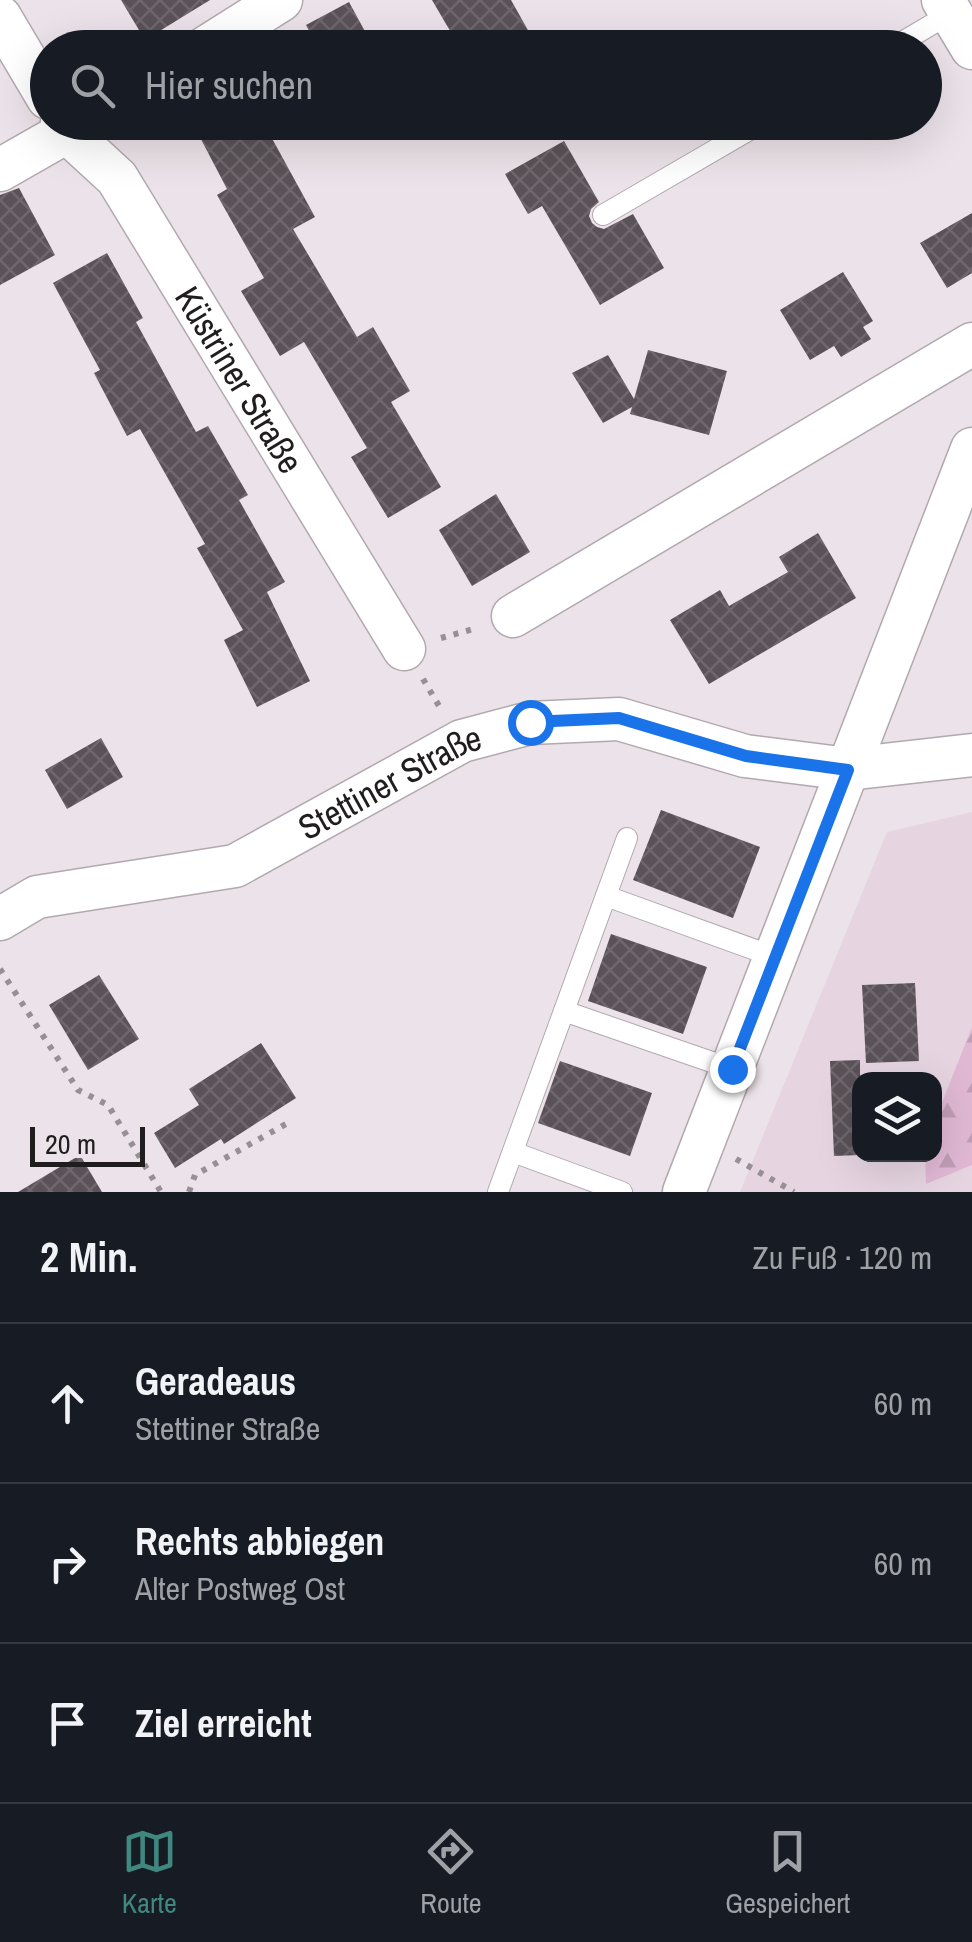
<!DOCTYPE html>
<html lang="de">
<head>
<meta charset="utf-8">
<style>
  body { margin:0; font-family:"Archivo Narrow",sans-serif; background:#20242c; color:#f1f3f6 }
  .controls { position:absolute; right:30px; bottom:30px; display:grid; overflow:hidden; border-radius:20px; box-shadow:0 10px 40px #0002 }
  .controls button { width:90px; height:90px; display:grid; place-items:center; padding:0; border:0; border-bottom:2px solid #363941; background:#171b24; color:#f1f3f6; font:50px sans-serif }
  .scale { position:absolute; left:30px; bottom:25px; width:115px; box-sizing:border-box; padding-left:10px; border:5px solid #201d1f; border-top:0; font-size:28px; line-height:35px; white-space:nowrap; color:#201d1f; -webkit-text-stroke:8px #ece2e9; paint-order:stroke }
  .stop { position:absolute; width:30px; height:30px; margin:-22px; border:8px solid #1a73e8; border-radius:50%; background:#fff }
  .stop.end { background:#1a73e8; border-color:#fff; box-shadow:0 2px 10px #0008 }
  .list { margin:0; padding:0; list-style:none }
  h2 { display:flex; justify-content:space-between; align-items:center; height:130px; margin:0; padding:0 40px; font-size:42px }
  h2 small { font-size:32px; font-weight:400; color:#9ea1a6 }
  .list li { display:grid; grid-template-columns:65px 1fr auto; gap:30px; align-items:center; box-sizing:border-box; height:160px; padding:0 40px; border-top:2px solid #363941 }
  .list b { display:block; font-size:38px; white-space:nowrap }
  .list p { margin:0; font-size:32px; white-space:nowrap; color:#9ea1a6 }
  .list em { font-size:32px; font-style:normal; color:#9ea1a6 }
  .icon { flex:none; width:55px; height:55px; fill:none; stroke:currentColor; stroke-width:2; stroke-linecap:round; stroke-linejoin:round }
  .map { position:relative; flex:none; width:972px; height:1192px; overflow:hidden }
  .search { position:absolute; background:#171b24; box-shadow:0 10px 40px #0002; left:30px; right:30px; top:30px; height:110px; display:flex; align-items:center; gap:25px; box-sizing:border-box; padding:0 35px; border-radius:55px; color:#9ea1a6; font-size:38px }
  .sheet { height:610px; background:#171b24 }
  nav { display:flex; justify-content:space-around; align-items:center; box-sizing:border-box; height:140px; border-top:2px solid #363941; background:#171b24; font-size:28px; color:#9ea1a6 }
  nav a { display:grid; justify-items:center; gap:5px }
  nav .on { color:#408780 }
  .map>svg:first-child { display:block }
  .built { fill:#e6d5e1; fill-rule:evenodd }
  .forest { fill:url(#forest-firs) }
  .building { fill:url(#building-cross-hatch) }
  .lines { fill:none; stroke-linecap:round; stroke-linejoin:round }
  .service-casing { stroke:#b2a9af; stroke-width:22 }
  .minor-casing { stroke:#b2a9af; stroke-width:45 }
  .path { stroke:#968f94; stroke-width:6; stroke-dasharray:5 8; stroke-linecap:butt }
  .service { stroke:#fff; stroke-width:20 }
  .minor { stroke:#fff; stroke-width:42 }
  .route { stroke:#1a73e8; stroke-width:12 }
  .labels { text-anchor:middle; dominant-baseline:central; stroke-width:10; stroke-linejoin:round; paint-order:stroke }
  .street-label { font-size:35px; fill:#201d1f; stroke:#ece2e9 }
</style>
</head>
<body>
<div class="map">
<svg width="972" height="1192" viewBox="0 0 972 1192">
  <defs>
    <pattern id="forest-firs" width="22" height="20" patternUnits="userSpaceOnUse" patternTransform="scale(2.5)"><rect width="22" height="20" fill="#e0b8d4"/><path d="M5 1l3.5 6h-7zM16 11l3.5 6h-7z" fill="#c09eb6"/></pattern>
    <pattern id="building-cross-hatch" width="8" height="8" patternUnits="userSpaceOnUse" patternTransform="scale(2.5)"><rect width="8" height="8" fill="#5a5258"/><path d="M0 0l8 8M0 8l8-8" fill="none" stroke="#6e676c"/></pattern>
  </defs>
  <rect width="100%" height="100%" fill="#ece2e9"/>
  <!-- built -->
  <path class="built" d="M972 812V1192H740L887 832ZM860 1080H934V1154H860Z"/>
  <!-- forest -->
  <polygon class="forest" points="972,1027 972,1165 926,1184 925,1155 934,1154 935,1120"/>
  <!-- building -->
  <g class="building">
    <polygon points="121,0 210,0 145,40"/>
    <polygon points="432,0 511,0 538,48 460,48"/>
    <polygon points="349,2 374,48 318,48 306,25"/>
    <polygon points="192,122 263,122 315,217 293,229 357,337 373,327 410,391 391,402 441,487 388,518 351,457 367,448 304,342 280,356 241,291 264,278 217,195 227,189"/>
    <polygon points="564,141 599,202 591,209 589,216 592,223 597,227 604,229 633,214 664,268 600,305 542,206 528,214 505,174"/>
    <polygon points="19,188 55,255 0,285 0,195"/>
    <polygon points="972,213 972,273 947,288 920,243"/>
    <polygon points="107,253 143,318 136,322 196,432 208,426 248,495 239,500 285,582 267,592 310,681 257,707 224,640 243,630 197,548 205,544 140,429 127,436 94,373 100,370 53,283"/>
    <polygon points="843,272 873,321 863,327 871,339 841,357 834,346 810,360 780,310"/>
    <polygon points="648,350 727,371 709,435 630,414 632,407 603,423 572,373 608,355 634,399"/>
    <polygon points="496,494 530,552 472,586 439,530"/>
    <polygon points="818,533 856,598 709,684 670,620 720,590 729,606 788,572 779,557"/>
    <polygon points="101,738 123,777 67,809 45,770"/>
    <polygon points="661,810 760,847 733,918 633,880"/>
    <polygon points="611,934 707,967 683,1034 588,1001"/>
    <polygon points="99,975 139,1039 88,1070 49,1005"/>
    <polygon points="915,983 919,1061 866,1063 862,985"/>
    <polygon points="261,1043 296,1098 224,1144 221,1139 175,1168 154,1133 199,1105 189,1089"/>
    <polygon points="860,1060 860,1155 834,1156 830,1061"/>
    <polygon points="560,1061 652,1093 630,1156 538,1123"/>
    <polygon points="80,1155 102,1192 18,1192"/>
  </g>
  <g class="lines">
    <!-- service casing -->
    <g class="service-casing">
      <g id="service">
        <polyline points="892,48 951,13"/>
        <polyline points="603,215 763,122"/>
        <polyline points="606,896 775,957"/>
        <polyline points="564,1011 732,1069"/>
        <polyline points="513,1152 622,1192"/>
        <polyline points="498,1192 627,838"/>
      </g>
    </g>
    <!-- minor casing -->
    <g class="minor-casing">
      <g id="minor">
        <polyline points="943,0 972,48"/>
        <polyline points="0,17 48,98"/>
        <polyline points="205,48 281,0"/>
        <path id="s1" d="M62 122 68 133 117 178 404 649"/>
        <polyline points="0,170 84,122"/>
        <polyline points="513,616 972,344"/>
        <path id="s2" d="M0 919 37 897 235 866 462 741 530 723 619 719 745 756 848 769 972 755"/>
        <polyline points="684,1192 972,449"/>
      </g>
    </g>
    <!-- path -->
    <g class="path">
      <polyline points="441,638 477,628"/>
      <polyline points="423,679 442,711"/>
      <polyline points="0,969 78,1090 108,1105 161,1192"/>
      <polyline points="736,1159 794,1192"/>
      <polyline points="189,1192 195,1175 286,1124"/>
    </g>
    <!-- service -->
    <use href="#service" class="service"/>
    <!-- minor -->
    <use href="#minor" class="minor"/>
  </g>
  <g class="lines">
    <!-- route -->
    <polyline class="route" points="530,722 619,718 746,756 848,770 732,1069"/>
  </g>
  <g class="labels">
    <!-- street labels -->
    <g class="street-label">
      <text stroke="none"><textPath href="#s1" startOffset="315">Küstriner Straße</textPath></text>
      <text stroke="none"><textPath href="#s2" startOffset="420">Stettiner Straße</textPath></text>
    </g>
  </g>
</svg>
<div class="controls">
<button><svg class="icon" aria-label="layers" viewBox="0 0 24 24"><path d="M12 4l9 5-9 5-9-5zM3 14l9 5 9-5"/></svg></button>
</div>
<div class="scale">20 m</div>
<div class="stop" style="left:530px;top:722px"></div>
<div class="stop end" style="left:732px;top:1069px"></div>
<div class="search"><svg class="icon" aria-label="search" viewBox="0 0 24 24"><circle cx="10" cy="10" r="6"/><path d="M15 15l6 6"/></svg>Hier suchen</div>
</div>
<section class="sheet">
<h2>2 Min.<small>Zu Fuß · 120 m</small></h2>
<ul class="list">
<li><svg class="icon" aria-label="ahead" viewBox="0 0 24 24"><path d="M12 20V5M6 11l6-6 6 6"/></svg><div><b>Geradeaus</b><p>Stettiner Straße</p></div><em>60 m</em></li>
<li><svg class="icon" aria-label="right" viewBox="0 0 24 24"><path d="M7 20v-9h11M14 6l5 5-5 5"/></svg><div><b>Rechts abbiegen</b><p>Alter Postweg Ost</p></div><em>60 m</em></li>
<li><svg class="icon" aria-label="arrive" viewBox="0 0 24 24"><path d="M6 21V4h12l-3 4 3 4H6"/></svg><div><b>Ziel erreicht</b></div></li>
</ul>
</section>
<nav>
<a class="on"><svg class="icon" aria-label="map" viewBox="0 0 24 24"><path d="M3 6l6-2 6 2 6-2v14l-6 2-6-2-6 2zM9 4v14M15 6v14"/></svg>Karte</a>
<a><svg class="icon" aria-label="directions" viewBox="0 0 24 24"><path d="M12 3l9 9-9 9-9-9zM9 14v-3h6M13 9l2 2-2 2"/></svg>Route</a>
<a><svg class="icon" aria-label="saved" viewBox="0 0 24 24"><path d="M7 4h10v16l-5-4-5 4z"/></svg>Gespeichert</a>
</nav>
</body>
</html>
